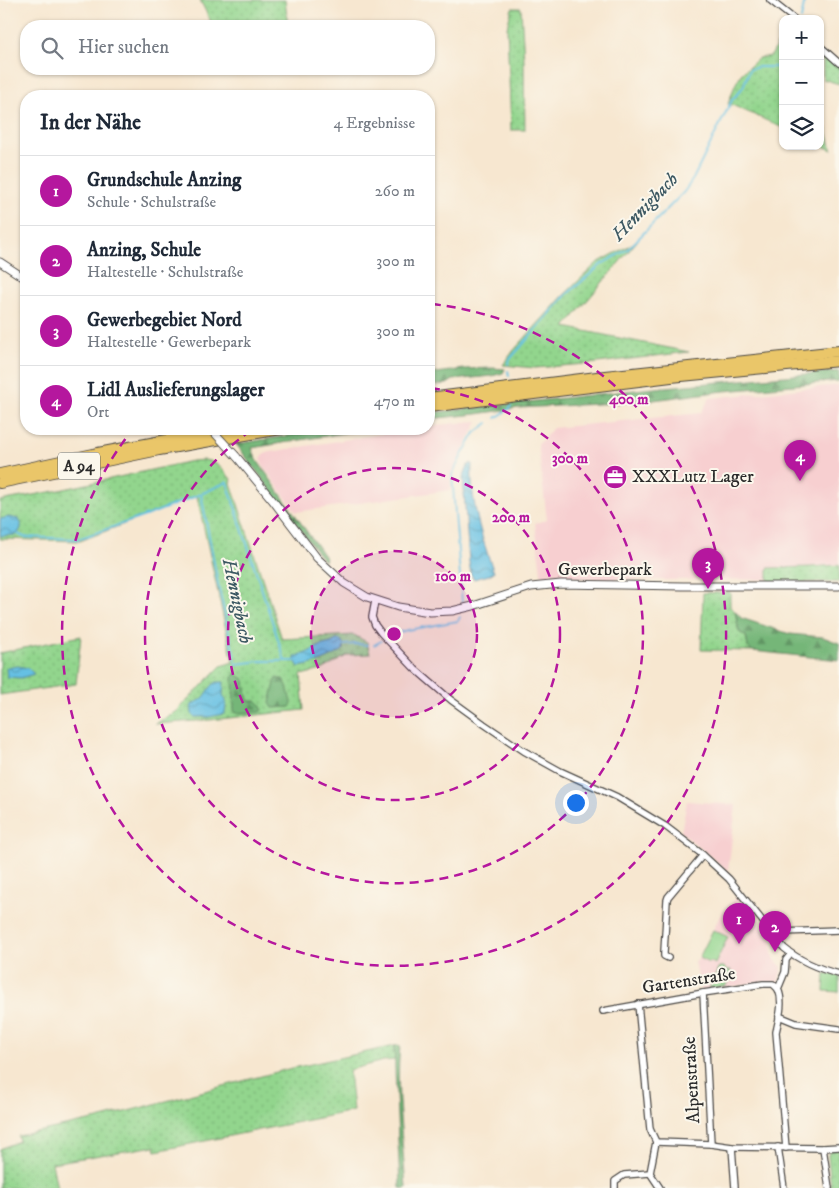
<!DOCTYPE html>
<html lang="de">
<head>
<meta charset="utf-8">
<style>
  body { margin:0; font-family:"IM FELL DW Pica",serif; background:#f6f6f7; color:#1f2937 }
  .controls { position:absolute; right:15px; top:15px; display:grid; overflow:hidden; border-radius:10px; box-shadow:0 1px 4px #0004 }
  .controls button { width:45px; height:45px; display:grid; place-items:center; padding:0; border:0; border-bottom:1px solid #e0e1e3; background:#fff; color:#1f2937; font:25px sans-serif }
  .you { position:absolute; left:575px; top:802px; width:18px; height:18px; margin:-12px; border:4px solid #fff; border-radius:50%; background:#1a73e8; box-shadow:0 0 0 8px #1a73e833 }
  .badge { display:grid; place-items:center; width:32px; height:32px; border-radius:50%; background:#b5179e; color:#fff; font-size:16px; font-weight:700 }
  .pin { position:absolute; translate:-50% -41px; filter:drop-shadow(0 1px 2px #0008) }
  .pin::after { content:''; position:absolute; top:26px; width:18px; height:15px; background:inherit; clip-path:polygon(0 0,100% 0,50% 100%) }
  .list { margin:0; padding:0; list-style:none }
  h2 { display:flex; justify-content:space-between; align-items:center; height:65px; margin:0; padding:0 20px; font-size:21px }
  h2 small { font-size:16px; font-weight:400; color:#747a83 }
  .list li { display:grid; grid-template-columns:32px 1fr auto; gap:15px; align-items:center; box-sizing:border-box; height:70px; padding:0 20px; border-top:1px solid #e0e1e3 }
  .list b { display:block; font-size:19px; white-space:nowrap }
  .list p { margin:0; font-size:16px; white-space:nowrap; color:#747a83 }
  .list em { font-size:16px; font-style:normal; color:#747a83 }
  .icon { flex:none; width:28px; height:28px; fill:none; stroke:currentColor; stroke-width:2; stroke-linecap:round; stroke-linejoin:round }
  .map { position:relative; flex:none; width:839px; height:1188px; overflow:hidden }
  .search { position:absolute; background:#fff; box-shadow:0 1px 4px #0004; left:20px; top:20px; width:415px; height:55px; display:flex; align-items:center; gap:12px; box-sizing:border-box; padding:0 18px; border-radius:20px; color:#747a83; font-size:19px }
  .panel { position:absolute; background:#fff; box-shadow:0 1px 4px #0004; left:20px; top:90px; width:415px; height:345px; border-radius:20px }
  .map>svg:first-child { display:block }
  .built { fill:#f7cfd0 }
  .grass { fill:url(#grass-dots); stroke:#5e805c }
  .forest { fill:url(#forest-firs); stroke:#507052 }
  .park { fill:url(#park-crowns); stroke:#5e805c }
  .pitch { fill:#92d58d; stroke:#5e805c }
  .water { fill:url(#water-waves); stroke:#487687 }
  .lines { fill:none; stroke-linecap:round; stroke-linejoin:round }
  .stream { stroke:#65c0e3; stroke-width:2 }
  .minor-casing { stroke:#4a4744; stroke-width:8 }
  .tertiary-casing { stroke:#4a4744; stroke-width:9 }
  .motorway-casing { stroke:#4a4744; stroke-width:12 }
  .minor { stroke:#fff; stroke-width:5.5 }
  .tertiary { stroke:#fff; stroke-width:7 }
  .motorway { stroke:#eac669; stroke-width:10 }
  .tertiary-bridge-casing { stroke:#4a4744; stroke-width:9; stroke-linecap:butt }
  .tertiary-bridge { stroke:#fff; stroke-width:7 }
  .ring { fill:none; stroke:#b5179e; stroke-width:2.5; stroke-dasharray:9 6 }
  .labels { text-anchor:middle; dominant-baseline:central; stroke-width:4; stroke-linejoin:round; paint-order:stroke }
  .shield { fill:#fbf7ec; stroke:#696865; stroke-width:1 }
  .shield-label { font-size:16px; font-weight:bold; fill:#2b2b2b }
  .poi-label { font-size:18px; fill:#2b2b2b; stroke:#fbf7ec; text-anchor:start }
  .street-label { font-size:18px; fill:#2b2b2b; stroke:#fbf7ec }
  .water-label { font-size:19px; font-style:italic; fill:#3c5862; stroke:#fbf7ec }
  .centre { fill:#b5179e; stroke:#fbf7ec; stroke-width:2.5 }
  .ring-label { font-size:15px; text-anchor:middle; font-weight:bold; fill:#b5179e; stroke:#fbf7ec; stroke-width:4; stroke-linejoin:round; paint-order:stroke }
</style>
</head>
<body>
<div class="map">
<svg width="839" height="1188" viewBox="0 0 839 1188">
  <defs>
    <pattern id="grass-dots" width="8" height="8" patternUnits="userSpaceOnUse" patternTransform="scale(1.25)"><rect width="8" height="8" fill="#92d58d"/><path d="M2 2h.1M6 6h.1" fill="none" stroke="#7eb77a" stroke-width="1.8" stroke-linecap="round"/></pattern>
    <pattern id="forest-firs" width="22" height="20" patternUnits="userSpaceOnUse" patternTransform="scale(1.25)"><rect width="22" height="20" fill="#75b678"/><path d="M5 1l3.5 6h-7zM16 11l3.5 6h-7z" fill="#609463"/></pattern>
    <pattern id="park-crowns" width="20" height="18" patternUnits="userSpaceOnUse" patternTransform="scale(1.25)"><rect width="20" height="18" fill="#92d58d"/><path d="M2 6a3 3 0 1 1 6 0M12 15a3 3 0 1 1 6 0" fill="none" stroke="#7eb77a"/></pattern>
    <pattern id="water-waves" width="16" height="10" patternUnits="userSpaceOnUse" patternTransform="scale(1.25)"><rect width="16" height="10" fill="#65c0e3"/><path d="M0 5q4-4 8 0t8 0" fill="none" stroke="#539cb8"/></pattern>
  </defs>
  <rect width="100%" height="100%" fill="#fbf7ec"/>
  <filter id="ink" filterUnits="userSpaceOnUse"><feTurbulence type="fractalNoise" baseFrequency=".02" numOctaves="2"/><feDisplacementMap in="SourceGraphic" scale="10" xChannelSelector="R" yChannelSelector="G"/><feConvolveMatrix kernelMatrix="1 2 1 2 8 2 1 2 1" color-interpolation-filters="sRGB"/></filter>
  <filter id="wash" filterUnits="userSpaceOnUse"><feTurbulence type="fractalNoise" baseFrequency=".0096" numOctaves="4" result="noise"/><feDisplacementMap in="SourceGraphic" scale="20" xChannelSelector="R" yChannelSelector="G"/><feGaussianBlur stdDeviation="1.12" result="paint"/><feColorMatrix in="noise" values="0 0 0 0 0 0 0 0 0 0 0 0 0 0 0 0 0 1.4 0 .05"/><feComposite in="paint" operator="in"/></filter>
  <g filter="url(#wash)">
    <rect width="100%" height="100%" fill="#f7e7d0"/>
    <!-- built -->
    <g class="built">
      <polygon points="839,385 839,579 661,580 574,578 542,581 535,523 547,520 538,445 553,428 701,413 710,398"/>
      <polygon points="478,421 450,476 451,490 296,512 263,466 261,459 263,455 266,453 282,450 412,429 429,429 429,426"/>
      <polygon points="687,801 736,805 728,871 681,832"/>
      <polygon points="738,896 772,941 772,953 775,960 782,967 778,982 760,982 701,992 695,962 698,959 721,914"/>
    </g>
    <!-- grass -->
    <g class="grass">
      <polygon points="200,0 285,0 288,26 213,26"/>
      <polygon points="512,8 521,8 524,60 525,130 511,130 507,27"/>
      <polygon points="783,34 783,128 732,105 728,104 735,85 741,74 759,58 771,56"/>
      <polygon points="823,53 839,66 839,84 823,79"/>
      <polygon points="820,91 824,121 832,150 820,145"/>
      <polygon points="638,240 565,327 689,352 597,363 535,368 503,365 514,350 564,295 597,263 627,247"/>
      <path d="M205 460C218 462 223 470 232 480L231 483 282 639 354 635 367 642 370 654 348 655 322 670 301 675 304 710 210 720 155 724 176 712 221 666 233 662 197 496 80 541 0 539V501L55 491 192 461Z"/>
      <polygon points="839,565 839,582 771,582 768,580 768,568 811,567"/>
      <polygon points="730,592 730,607 735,611 739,632 746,636 748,647 752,651 701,650 703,593"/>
      <polygon points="81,636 76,684 0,695 0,653"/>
      <polygon points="394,1046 395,1060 383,1061 349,1070 353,1111 156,1151 155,1146 52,1163 57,1188 0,1188 0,1149 19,1141 18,1136 98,1119 288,1069"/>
      <polygon points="833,1149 839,1149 839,1188 831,1188 828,1155 830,1151"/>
    </g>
    <!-- forest -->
    <g class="forest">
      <polygon points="492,368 505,369 503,373 492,376 453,380 447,384 429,386 429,374 464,369"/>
      <polygon points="839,371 839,381 724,391 638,402 518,408 477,414 429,419 429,413 644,389"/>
      <polygon points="330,429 368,429 252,448 257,460 326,559 324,561 236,444"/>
      <polygon points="735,611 741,618 790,634 823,637 839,643 839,660 752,651 748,647 746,636 739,632"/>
      <polygon points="235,673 245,680 247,698 249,701 257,701 259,703 262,709 260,712 236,713 234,710 233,678"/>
      <path d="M276 679H283C289 685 288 696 292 704L290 707 273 708 270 703Z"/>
      <path d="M398 1045 400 1046C395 1091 403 1142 406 1188H400L394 1046Z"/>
    </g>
    <!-- park -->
    <g class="park">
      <polygon points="719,967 724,967 726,970 731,970 726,986 709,989"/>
      <polygon points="825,973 839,976 839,992 824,991"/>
    </g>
    <!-- pitch -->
    <polygon class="pitch" points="713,930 728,937 715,964 710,961 709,963 699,958"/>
    <!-- water -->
    <g class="water">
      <path d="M472 463C470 500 481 537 494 572L489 575 474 579 471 575 469 562 463 478 468 465Z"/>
      <polygon points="9,517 18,519 21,523 21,528 18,534 14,535 0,536 0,519"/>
      <path d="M336 640H341L344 645 343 650C330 659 316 664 299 667L295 661V657C304 655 311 650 320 646 325 644 331 644 336 640Z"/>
      <polygon points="18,666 28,668 34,674 21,678 7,677 6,668"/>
      <path d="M217 682H224L223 695 226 701V706L225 712 224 714 209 717H194L192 714 191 706C195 702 198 702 202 699 208 694 209 686 217 682Z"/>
    </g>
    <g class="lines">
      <!-- stream -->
      <g class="stream">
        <polyline points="801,19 805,0"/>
        <polyline points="508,364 510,359 566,295 602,264 628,249 684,192 693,179 732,100 743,87 750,69 759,67 783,67"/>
        <polyline points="508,371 509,376"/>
        <polyline points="496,418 509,409 511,406"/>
        <polyline points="201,494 227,482 285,661"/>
        <polyline points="18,534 24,537 78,539 151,514 201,494 219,589 236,664 261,661 295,661"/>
        <polyline points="462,602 452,475 463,453 475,433 488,423"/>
        <polyline points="390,635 407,630 458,621 460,617"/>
        <polyline points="344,645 356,644 368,645"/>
        <polyline points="374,645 381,641"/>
      </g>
    </g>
  </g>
  <g filter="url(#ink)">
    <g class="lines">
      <!-- minor casing -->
      <g class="minor-casing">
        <g id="minor">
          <polyline points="770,0 794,19"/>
          <polyline points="820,46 839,63"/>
          <path d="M375 601 372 617 375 625 381 633 415 669 451 700 484 724 524 751 560 771 617 797 665 826 703 855 729 879 784 948C800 961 819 969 839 974"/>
          <polyline points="773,935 782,932 839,930"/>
          <polyline points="668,958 664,956 664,952 667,900 668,897 703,855"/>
          <polyline points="703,993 711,1144"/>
          <polyline points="638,1004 650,1129 656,1142 711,1144 732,1147 823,1148 839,1147"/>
          <polyline points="603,1011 703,993 763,984 773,984 778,989"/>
          <polyline points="779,1016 796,1023 839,1029"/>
          <polyline points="656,1142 650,1173 660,1188"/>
          <polyline points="732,1147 735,1188"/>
          <polyline points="778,1147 784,1188"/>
          <path d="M786 1148 776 1032C779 1018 784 1002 778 989L785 972 786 960 791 954"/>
          <polyline points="823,1148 829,1188"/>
          <polyline points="615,1188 615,1181 624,1175 650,1173"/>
        </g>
      </g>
      <!-- tertiary casing -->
      <g class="tertiary-casing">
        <g id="tertiary">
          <polyline points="0,262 26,279"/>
          <polyline points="236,456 274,502 317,558 344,583 367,597 398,607 430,612 452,611 473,606 531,587 561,584 683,586 839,586"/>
        </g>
      </g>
      <!-- motorway casing -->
      <g class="motorway-casing">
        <g id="motorway">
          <polyline points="429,398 605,376 839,351"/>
          <polyline points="429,407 671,377 839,361"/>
          <polyline points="0,474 98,453 225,429"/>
          <polyline points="0,483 159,450 281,429"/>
        </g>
      </g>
      <!-- minor -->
      <use href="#minor" class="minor"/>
      <!-- tertiary -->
      <use href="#tertiary" class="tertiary"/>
      <!-- motorway -->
      <use href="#motorway" class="motorway"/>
      <!-- tertiary-bridge casing -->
      <g class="tertiary-bridge-casing">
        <polyline id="tertiary-bridge" points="211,429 236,456"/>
      </g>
      <!-- tertiary-bridge -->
      <use href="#tertiary-bridge" class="tertiary-bridge"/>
    </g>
  </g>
  <!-- distance rings -->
  <circle cx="394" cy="634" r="83" fill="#b5179e" fill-opacity=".12"/>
  <g class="ring">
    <circle cx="394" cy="634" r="83"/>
    <circle cx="394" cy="634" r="166"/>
    <path d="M431 388A249 249 0 1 1 253 429"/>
    <path d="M432 304A332 332 0 1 1 132 430"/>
  </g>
  <!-- icons -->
  <defs>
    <g id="office-disc" transform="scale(1.25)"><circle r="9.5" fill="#b5179e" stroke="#fbf7ec"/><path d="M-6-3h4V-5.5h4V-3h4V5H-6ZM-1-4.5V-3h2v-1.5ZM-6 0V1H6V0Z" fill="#fff"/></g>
  </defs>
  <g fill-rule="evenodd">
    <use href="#office-disc" x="615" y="477"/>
  </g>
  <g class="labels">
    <!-- shield labels -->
    <rect class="shield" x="58" y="452.5" width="42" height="27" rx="4"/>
    <g class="shield-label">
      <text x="79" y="466">A 94</text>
    </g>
    <!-- poi labels -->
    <g class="poi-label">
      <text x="632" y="477">XXXLutz Lager</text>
    </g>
    <!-- street labels -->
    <g class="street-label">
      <text x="605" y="570">Gewerbepark</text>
      <text transform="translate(689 981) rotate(-9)">Gartenstraße</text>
      <text transform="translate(692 1080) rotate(-93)">Alpenstraße</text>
    </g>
    <!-- water labels -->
    <g class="water-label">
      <text transform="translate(645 207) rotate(-46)">Hennigbach</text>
      <text transform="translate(237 601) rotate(78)">Hennigbach</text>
    </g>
  </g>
  <circle cx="394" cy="634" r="8" class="centre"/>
  <g class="ring-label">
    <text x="629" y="404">400 m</text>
    <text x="570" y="463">300 m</text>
    <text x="511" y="522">200 m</text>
    <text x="453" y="581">100 m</text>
  </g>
</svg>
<div class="controls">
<button>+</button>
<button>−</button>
<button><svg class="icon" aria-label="layers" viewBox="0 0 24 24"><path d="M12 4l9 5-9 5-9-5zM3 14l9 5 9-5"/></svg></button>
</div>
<div class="you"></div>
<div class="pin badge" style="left:739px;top:944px">1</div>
<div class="pin badge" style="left:775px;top:952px">2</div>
<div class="pin badge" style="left:708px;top:589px">3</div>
<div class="pin badge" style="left:800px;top:481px">4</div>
<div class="search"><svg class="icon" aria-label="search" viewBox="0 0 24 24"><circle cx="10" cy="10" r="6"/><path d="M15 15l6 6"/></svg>Hier suchen</div>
<section class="panel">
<h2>In der Nähe<small>4 Ergebnisse</small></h2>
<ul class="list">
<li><span class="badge">1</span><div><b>Grundschule Anzing</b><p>Schule · Schulstraße</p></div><em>260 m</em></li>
<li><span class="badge">2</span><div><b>Anzing, Schule</b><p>Haltestelle · Schulstraße</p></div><em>300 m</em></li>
<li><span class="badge">3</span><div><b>Gewerbegebiet Nord</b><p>Haltestelle · Gewerbepark</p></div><em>300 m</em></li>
<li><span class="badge">4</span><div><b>Lidl Auslieferungslager</b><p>Ort</p></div><em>470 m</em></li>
</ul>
</section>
</div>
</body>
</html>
